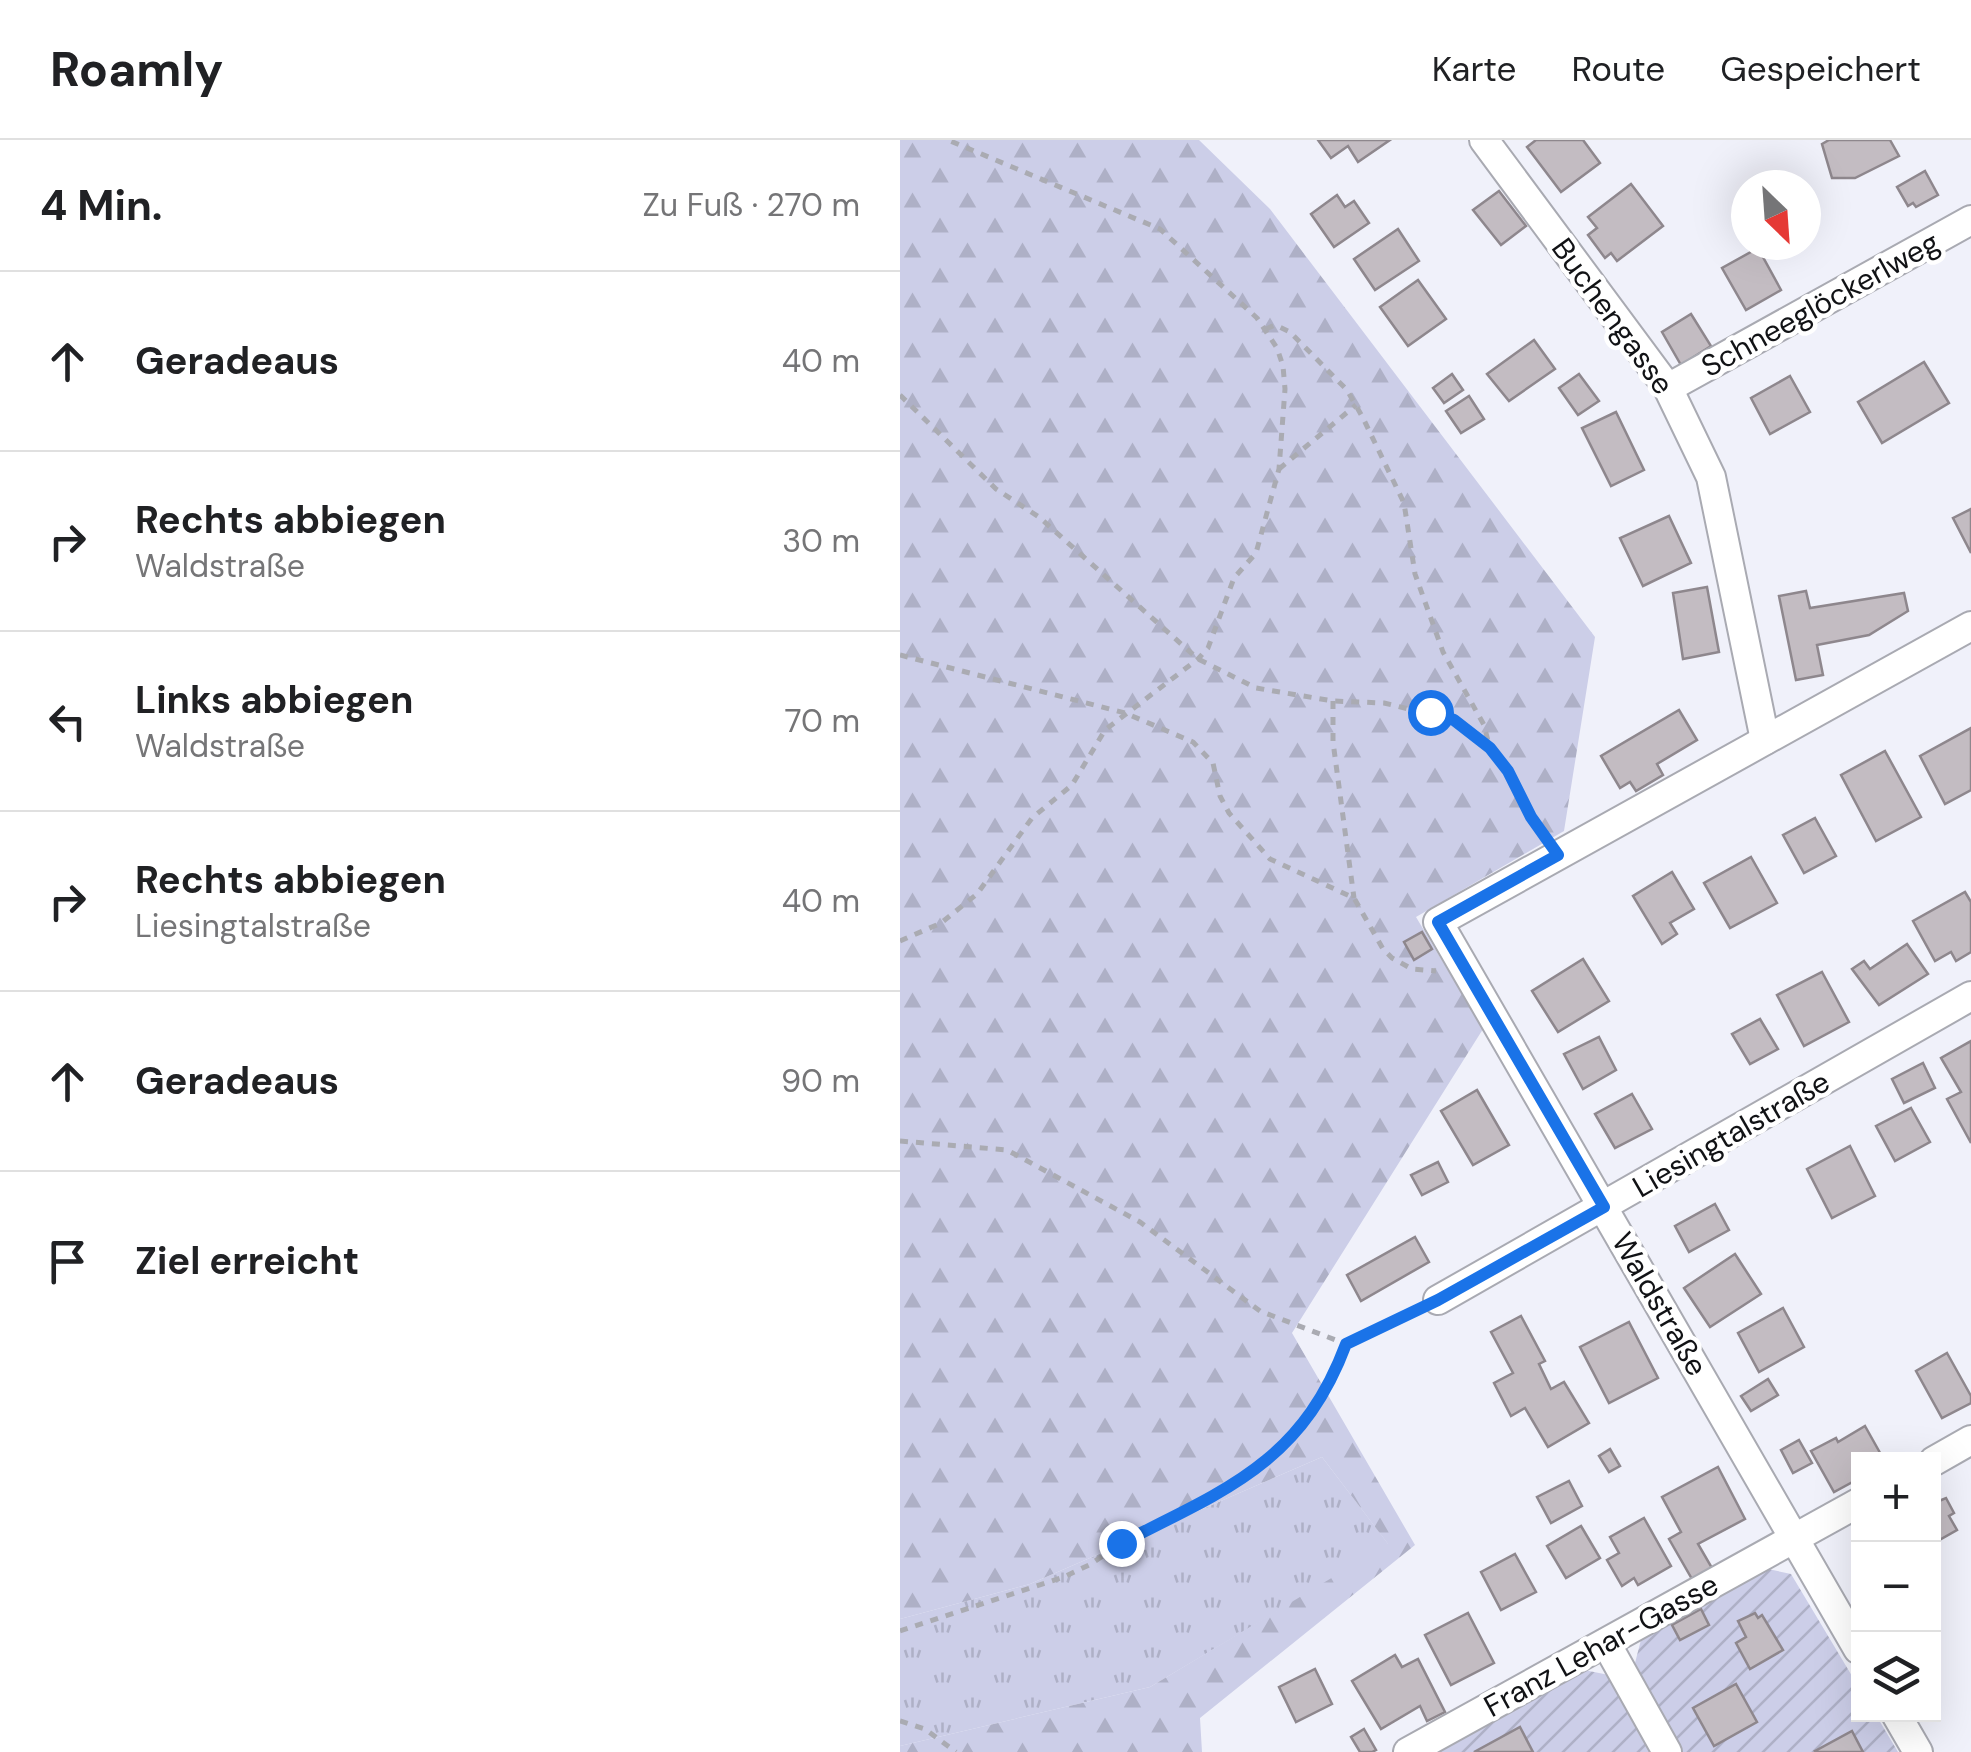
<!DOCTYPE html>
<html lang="de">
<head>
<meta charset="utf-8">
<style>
  body { margin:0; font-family:"DM Sans",sans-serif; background:#f2f2f2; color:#202124 }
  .controls { position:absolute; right:30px; bottom:30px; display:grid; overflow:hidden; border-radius:0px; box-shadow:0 10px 40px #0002 }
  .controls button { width:90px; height:90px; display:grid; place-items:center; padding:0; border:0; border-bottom:2px solid #e0e0e0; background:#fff; color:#202124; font:50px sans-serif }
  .compass { position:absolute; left:831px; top:30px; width:90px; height:90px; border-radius:50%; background:#fff; box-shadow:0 10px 40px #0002; rotate:155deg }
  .stop { position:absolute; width:30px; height:30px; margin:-22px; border:8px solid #1a73e8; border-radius:50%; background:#fff }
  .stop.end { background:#1a73e8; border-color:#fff; box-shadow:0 2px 10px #0008 }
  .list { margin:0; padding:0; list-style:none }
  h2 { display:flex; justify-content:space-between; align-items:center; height:130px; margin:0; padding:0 40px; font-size:42px }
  h2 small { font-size:32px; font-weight:400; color:#757577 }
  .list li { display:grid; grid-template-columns:65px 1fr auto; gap:30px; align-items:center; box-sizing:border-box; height:180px; padding:0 40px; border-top:2px solid #e0e0e0 }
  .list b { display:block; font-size:38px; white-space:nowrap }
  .list p { margin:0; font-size:32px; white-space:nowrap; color:#757577 }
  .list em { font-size:32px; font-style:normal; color:#757577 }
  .icon { flex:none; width:55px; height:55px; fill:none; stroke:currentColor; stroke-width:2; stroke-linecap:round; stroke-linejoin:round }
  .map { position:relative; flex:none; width:1071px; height:1612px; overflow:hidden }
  header { display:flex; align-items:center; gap:60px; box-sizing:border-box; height:140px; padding:0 50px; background:#fff; border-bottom:2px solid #e0e0e0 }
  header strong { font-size:48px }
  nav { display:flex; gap:55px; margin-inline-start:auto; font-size:35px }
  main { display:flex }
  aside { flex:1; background:#fff }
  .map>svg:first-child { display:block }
  .grass { fill:url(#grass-tufts) }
  .forest { fill:url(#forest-firs) }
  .garden { fill:url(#garden-furrows) }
  .building { fill:#c3bcc2; stroke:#8e878d; stroke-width:2.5 }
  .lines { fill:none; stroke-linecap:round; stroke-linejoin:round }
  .minor-casing { stroke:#a9aab2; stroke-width:32 }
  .path { stroke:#aaabb2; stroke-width:5; stroke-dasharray:8 8; stroke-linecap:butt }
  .minor { stroke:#fff; stroke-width:28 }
  .route { stroke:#1a73e8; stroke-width:12 }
  .labels { text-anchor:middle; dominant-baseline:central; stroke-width:9; stroke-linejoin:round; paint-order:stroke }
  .street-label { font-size:30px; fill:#111215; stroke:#fff }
</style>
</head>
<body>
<header>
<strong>Roamly</strong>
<nav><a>Karte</a><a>Route</a><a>Gespeichert</a></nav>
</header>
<main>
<aside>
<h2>4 Min.<small>Zu Fuß · 270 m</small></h2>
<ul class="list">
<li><svg class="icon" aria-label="ahead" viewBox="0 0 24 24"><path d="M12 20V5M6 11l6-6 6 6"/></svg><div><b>Geradeaus</b></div><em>40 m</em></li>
<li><svg class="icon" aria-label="right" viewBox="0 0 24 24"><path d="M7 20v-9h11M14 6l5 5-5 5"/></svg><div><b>Rechts abbiegen</b><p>Waldstraße</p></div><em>30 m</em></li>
<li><svg class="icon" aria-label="left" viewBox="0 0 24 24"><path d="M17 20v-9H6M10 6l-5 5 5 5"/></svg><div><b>Links abbiegen</b><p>Waldstraße</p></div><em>70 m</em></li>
<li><svg class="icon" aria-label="right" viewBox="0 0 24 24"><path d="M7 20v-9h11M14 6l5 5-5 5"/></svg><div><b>Rechts abbiegen</b><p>Liesingtalstraße</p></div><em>40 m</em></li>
<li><svg class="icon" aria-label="ahead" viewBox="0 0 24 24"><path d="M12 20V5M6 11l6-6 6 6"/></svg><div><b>Geradeaus</b></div><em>90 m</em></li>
<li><svg class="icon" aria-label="arrive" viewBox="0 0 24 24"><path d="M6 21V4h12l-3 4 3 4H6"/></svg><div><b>Ziel erreicht</b></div></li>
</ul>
</aside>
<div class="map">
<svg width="1071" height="1612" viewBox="0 0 1071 1612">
  <defs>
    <pattern id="grass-tufts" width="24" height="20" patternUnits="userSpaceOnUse" patternTransform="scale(2.5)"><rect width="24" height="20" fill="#cccee8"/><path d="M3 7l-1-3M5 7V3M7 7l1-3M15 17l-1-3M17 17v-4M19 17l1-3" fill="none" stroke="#aeb0c6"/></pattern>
    <pattern id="forest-firs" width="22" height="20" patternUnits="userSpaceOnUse" patternTransform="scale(2.5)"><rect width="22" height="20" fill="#cccee8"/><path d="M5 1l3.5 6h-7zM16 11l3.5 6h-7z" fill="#aeb0c6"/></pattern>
    <pattern id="garden-furrows" width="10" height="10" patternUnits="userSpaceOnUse" patternTransform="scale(2.5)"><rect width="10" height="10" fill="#cccee8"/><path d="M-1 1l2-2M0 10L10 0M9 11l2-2" fill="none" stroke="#aeb0c6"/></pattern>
  </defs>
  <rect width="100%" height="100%" fill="#f0f1fa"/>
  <!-- grass -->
  <polygon class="grass" points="422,1317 489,1405 250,1547 0,1606 0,1479 130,1444"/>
  <!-- forest -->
  <polygon class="forest" points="0,0 299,0 370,69 695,497 664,691 516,777 583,889 392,1193 515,1405 300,1578 302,1612 0,1612 0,1606 250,1547 488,1404 422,1317 130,1444 0,1479"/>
  <!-- garden -->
  <g class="garden">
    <polygon points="868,1429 891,1434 958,1546 958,1574 976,1575 998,1612 782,1612 735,1523 743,1492"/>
    <polygon points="684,1530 709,1535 753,1612 535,1612"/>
  </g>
  <!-- building -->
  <g class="building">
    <polygon points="418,0 490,0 458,22 448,6 431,18"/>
    <polygon points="636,0 683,0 700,23 661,52 627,7"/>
    <polygon points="929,0 990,0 999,16 955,38 932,38 922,4"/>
    <polygon points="1025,31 1038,55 1016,67 1013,63 1008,66 997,47"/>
    <polygon points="731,44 763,86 717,121 711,113 705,118 688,95 697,88 688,77"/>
    <polygon points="599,51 626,86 601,105 573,70"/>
    <polygon points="437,55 445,67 454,61 469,83 434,107 411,74"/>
    <polygon points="498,89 519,121 475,150 454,119"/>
    <polygon points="858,108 881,150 846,170 822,128"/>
    <polygon points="518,140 546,179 508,206 480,167"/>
    <polygon points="791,174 811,206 781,225 762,192"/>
    <polygon points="634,200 655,229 609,261 587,234"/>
    <polygon points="1024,222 1049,263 982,303 958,262"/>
    <polygon points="552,234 563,250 544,263 533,248"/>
    <polygon points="679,234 699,261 678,275 659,248"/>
    <polygon points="890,236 910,272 870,294 851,258"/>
    <polygon points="569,256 584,279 561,293 546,271"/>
    <polygon points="716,272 744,330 711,346 682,288"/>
    <polygon points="1071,369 1071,413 1053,378"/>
    <polygon points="769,376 791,423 743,446 720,398"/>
    <polygon points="807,447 819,512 783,519 773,453"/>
    <polygon points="906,451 910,468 1004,453 1008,471 969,495 917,505 923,535 896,540 879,456"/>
    <polygon points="779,570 797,600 757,624 763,635 736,651 730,642 720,648 701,616"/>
    <polygon points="1071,588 1071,650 1045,664 1020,616"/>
    <polygon points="985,611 1021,677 976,701 941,635"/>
    <polygon points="915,678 936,716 904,733 883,695"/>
    <polygon points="851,717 877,763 830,788 804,743"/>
    <polygon points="772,732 794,769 770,783 777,794 762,804 733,756"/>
    <polygon points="1065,752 1071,762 1071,812 1056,821 1051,812 1035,821 1013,781"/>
    <polygon points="522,792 532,809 514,820 504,802"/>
    <polygon points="1007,804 1028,834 979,865 952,829 964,821 970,829"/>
    <polygon points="683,819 709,861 658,892 632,851"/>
    <polygon points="922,832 949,882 904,906 877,855"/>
    <polygon points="860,879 878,909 850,924 832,894"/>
    <polygon points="699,897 716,930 683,949 664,914"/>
    <polygon points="1071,901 1071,1003 1047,959 1061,952 1041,918"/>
    <polygon points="1023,923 1035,948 1004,963 992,939"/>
    <polygon points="577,950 609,1005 573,1025 541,971"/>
    <polygon points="732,954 752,989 715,1008 695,974"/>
    <polygon points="1011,968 1030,1002 995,1021 976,986"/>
    <polygon points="950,1006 975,1056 932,1078 907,1029"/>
    <polygon points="538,1022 548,1042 522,1055 511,1035"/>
    <polygon points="815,1064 829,1090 789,1112 775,1086"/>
    <polygon points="515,1097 529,1122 461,1161 447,1135"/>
    <polygon points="835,1114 861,1154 810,1187 784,1148"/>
    <polygon points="883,1168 904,1207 859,1232 838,1193"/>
    <polygon points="621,1176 645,1221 639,1224 651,1249 664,1242 689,1283 648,1307 625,1268 611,1276 594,1243 613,1233 591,1192"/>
    <polygon points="729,1182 758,1238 709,1263 680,1207"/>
    <polygon points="1047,1213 1071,1256 1071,1263 1042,1278 1016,1231"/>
    <polygon points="868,1239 878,1255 851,1271 841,1256"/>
    <polygon points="965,1286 984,1320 958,1320 958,1339 934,1352 911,1311 936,1298 938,1302"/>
    <polygon points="899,1300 912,1323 893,1333 881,1310"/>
    <polygon points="710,1309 720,1326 709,1332 699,1316"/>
    <polygon points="818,1327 845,1379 798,1404 812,1428 792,1439 769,1399 781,1392 762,1357"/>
    <polygon points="669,1341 682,1366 651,1383 637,1357"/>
    <polygon points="1036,1354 1039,1361 1046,1358 1054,1373 1049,1376 1057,1390 1034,1403"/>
    <polygon points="744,1378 771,1426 738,1445 734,1438 722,1446 707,1420 719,1413 710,1397"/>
    <polygon points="681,1386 700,1418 666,1438 647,1406"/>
    <polygon points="615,1414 636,1452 601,1470 581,1432"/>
    <polygon points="801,1469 809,1485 780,1500 772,1485"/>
    <polygon points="568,1473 594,1523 551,1545 525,1495"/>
    <polygon points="855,1473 858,1478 862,1475 883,1510 850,1529 836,1503 846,1497 838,1481"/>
    <polygon points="495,1515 502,1527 518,1519 545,1572 527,1581 520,1566 481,1589 452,1541"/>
    <polygon points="415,1529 432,1564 396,1582 379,1547"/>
    <polygon points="836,1544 857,1582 814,1606 793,1568"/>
    <polygon points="620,1587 633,1612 574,1612"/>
    <polygon points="464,1589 476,1610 472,1612 460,1612 451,1597"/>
    <polygon points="952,1591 963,1612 916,1612 915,1611"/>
  </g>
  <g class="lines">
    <!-- minor casing -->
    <g class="minor-casing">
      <g id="minor">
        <polyline points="584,0 768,248 811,337 865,600"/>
        <polyline points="768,248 1071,80"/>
        <polyline points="538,1160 1071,856"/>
        <polyline points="1034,1321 1071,1300"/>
        <polyline points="706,1503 767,1612"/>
        <polyline points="958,1509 538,782 1071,486"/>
        <polyline points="996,1574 1018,1612"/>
        <polyline points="508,1612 958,1363"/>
      </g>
    </g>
    <!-- path -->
    <g class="path">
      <polyline points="366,189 375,185 390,192 447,250 463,278 504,363 515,434 543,512 584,585 589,605"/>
      <polyline points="0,255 96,349 139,377 298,519 356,548 433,561 484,563 554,580 590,607 608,631 621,660 643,693"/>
      <polyline points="379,329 456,265"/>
      <polyline points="0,515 225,573 293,602 313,623 320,656 329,673 370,719 454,758 483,809 492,818 512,829 536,831"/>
      <polyline points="433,561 433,602 454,758"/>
      <polyline points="0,801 41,783 77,754 132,678 172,645 205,590 298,519 308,508 334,438 356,413 379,329 385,249 383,226 377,208 357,178 260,89 48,0"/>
      <polyline points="0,1001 107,1010 240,1082 360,1171 446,1204 513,1172"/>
      <polyline points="0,1491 164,1437 191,1424 221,1403 336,1343 385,1306 434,1236 446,1204"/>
      <polyline points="0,1581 25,1589 56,1612"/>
    </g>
    <!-- minor -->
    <use href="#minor" class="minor"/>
  </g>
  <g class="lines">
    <!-- route -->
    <path class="route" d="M221 1403C326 1350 402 1322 446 1204L538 1160 704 1067 538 782 658 715 631 677 608 631 590 608 554 580 530 572"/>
  </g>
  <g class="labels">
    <!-- street labels -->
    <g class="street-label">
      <text transform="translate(920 164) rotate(-29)">Schneeglöckerlweg</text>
      <text transform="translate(713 176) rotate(54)">Buchengasse</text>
      <text transform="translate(831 994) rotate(-30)">Liesingtalstraße</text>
      <text transform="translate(760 1164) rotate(60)">Waldstraße</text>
      <text transform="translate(701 1505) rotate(-29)">Franz Lehar-Gasse</text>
    </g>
  </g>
</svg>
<div class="controls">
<button>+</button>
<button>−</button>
<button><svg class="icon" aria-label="layers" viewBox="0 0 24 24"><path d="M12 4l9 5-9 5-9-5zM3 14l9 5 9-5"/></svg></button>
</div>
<svg class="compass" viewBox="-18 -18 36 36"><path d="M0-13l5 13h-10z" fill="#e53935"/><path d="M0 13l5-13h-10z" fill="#757577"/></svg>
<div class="stop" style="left:530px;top:572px"></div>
<div class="stop end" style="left:221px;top:1403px"></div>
</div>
</main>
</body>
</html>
